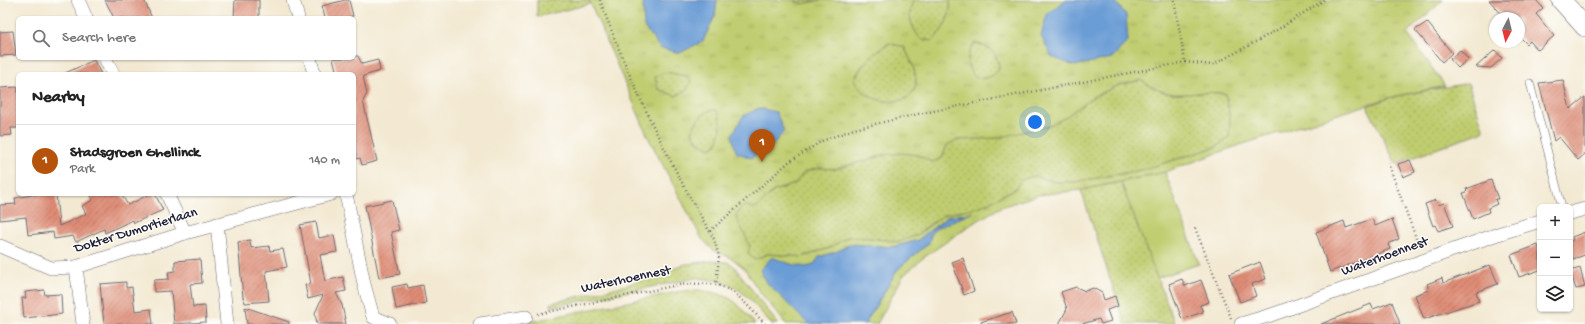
<!DOCTYPE html>
<html lang="en">
<head>
<meta charset="utf-8">
<style>
  body { margin:0; font-family:"Gochi Hand",sans-serif; background:#f6f6f6; color:#222 }
  .controls { position:absolute; right:12px; bottom:12px; display:grid; overflow:hidden; border-radius:6px; box-shadow:0 1px 3px #0004 }
  .controls button { width:36px; height:36px; display:grid; place-items:center; padding:0; border:0; border-bottom:1px solid #e0e0e0; background:#fff; color:#222; font:20px sans-serif }
  .compass { position:absolute; left:1489px; top:12px; width:36px; height:36px; border-radius:50%; background:#fff; box-shadow:0 1px 3px #0004; rotate:187deg }
  .you { position:absolute; left:1035px; top:122px; width:14px; height:14px; margin:-10px; border:3px solid #fff; border-radius:50%; background:#1a73e8; box-shadow:0 0 0 6px #1a73e833 }
  .badge { display:grid; place-items:center; width:26px; height:26px; border-radius:50%; background:#b45309; color:#fff; font-size:13px; font-weight:700 }
  .pin { position:absolute; translate:-50% -33px; filter:drop-shadow(0 1px 2px #0008) }
  .pin::after { content:''; position:absolute; top:21px; width:14px; height:12px; background:inherit; clip-path:polygon(0 0,100% 0,50% 100%) }
  .list { margin:0; padding:0; list-style:none }
  h2 { display:flex; justify-content:space-between; align-items:center; height:52px; margin:0; padding:0 16px; font-size:17px }
  h2 small { font-size:13px; font-weight:400; color:#767676 }
  .list li { display:grid; grid-template-columns:26px 1fr auto; gap:12px; align-items:center; box-sizing:border-box; height:72px; padding:0 16px; border-top:1px solid #e0e0e0 }
  .list b { display:block; font-size:15px; white-space:nowrap }
  .list p { margin:0; font-size:13px; white-space:nowrap; color:#767676 }
  .list em { font-size:13px; font-style:normal; color:#767676 }
  .icon { flex:none; width:22px; height:22px; fill:none; stroke:currentColor; stroke-width:2; stroke-linecap:round; stroke-linejoin:round }
  .map { position:relative; flex:none; width:1585px; height:324px; overflow:hidden }
  .search { position:absolute; background:#fff; box-shadow:0 1px 3px #0004; left:16px; top:16px; width:340px; height:44px; display:flex; align-items:center; gap:10px; box-sizing:border-box; padding:0 14px; border-radius:6px; color:#767676; font-size:15px }
  .panel { position:absolute; background:#fff; box-shadow:0 1px 3px #0004; left:16px; top:72px; width:340px; height:124px; border-radius:6px }
  .map>svg:first-child { display:block }
  .grass { fill:url(#grass-dots); stroke:#717855 }
  .park { fill:url(#park-tufts); stroke:#717855; fill-rule:evenodd }
  .garden { fill:#c0cd6f; stroke:#717855 }
  .water { fill:#6a9cd5; stroke:#465f88 }
  .building { fill:url(#building-hatch) }
  .lines { fill:none; stroke-linecap:round; stroke-linejoin:round }
  .lane-casing { stroke:#6b6870; stroke-width:8 }
  .street-casing { stroke:#6b6870; stroke-width:14 }
  .secondary-casing { stroke:#6b6870; stroke-width:20 }
  .path { stroke:#6b6870; stroke-width:2.5; stroke-dasharray:1 3; stroke-linecap:butt }
  .lane { stroke:#fff; stroke-width:7 }
  .street { stroke:#fff; stroke-width:13 }
  .secondary { stroke:#fff; stroke-width:19 }
  .labels { text-anchor:middle; dominant-baseline:central; stroke-width:3; stroke-linejoin:round; paint-order:stroke }
  .street-label { font-size:14px; fill:#22223b; stroke:#fdfcf7 }
</style>
</head>
<body>
<div class="map">
<svg width="1585" height="324" viewBox="0 0 1585 324">
  <defs>
    <pattern id="grass-dots" width="8" height="8" patternUnits="userSpaceOnUse"><rect width="8" height="8" fill="#c0cd6f"/><path d="M2 2h.1M6 6h.1" fill="none" stroke="#a5b061" stroke-width="1.8" stroke-linecap="round"/></pattern>
    <pattern id="park-tufts" width="24" height="20" patternUnits="userSpaceOnUse"><rect width="24" height="20" fill="#c0cd6f"/><path d="M3 7l-1-3M5 7V3M7 7l1-3M15 17l-1-3M17 17v-4M19 17l1-3" fill="none" stroke="#a5b061"/></pattern>
    <pattern id="building-hatch" width="6" height="6" patternUnits="userSpaceOnUse"><rect width="6" height="6" fill="#df8c76"/><path d="M-1 1l2-2M0 6l6-6M5 7l2-2" fill="none" stroke="#b47262"/></pattern>
  </defs>
  <rect width="100%" height="100%" fill="#fdfcf7"/>
  <filter id="ink" filterUnits="userSpaceOnUse"><feTurbulence type="fractalNoise" baseFrequency=".025" numOctaves="2"/><feDisplacementMap in="SourceGraphic" scale="8" xChannelSelector="R" yChannelSelector="G"/><feConvolveMatrix kernelMatrix="1 2 1 2 8 2 1 2 1" color-interpolation-filters="sRGB"/></filter>
  <filter id="wash" filterUnits="userSpaceOnUse"><feTurbulence type="fractalNoise" baseFrequency=".012" numOctaves="4" result="noise"/><feDisplacementMap in="SourceGraphic" scale="16" xChannelSelector="R" yChannelSelector="G"/><feGaussianBlur stdDeviation="0.9" result="paint"/><feColorMatrix in="noise" values="0 0 0 0 0 0 0 0 0 0 0 0 0 0 0 0 0 1.4 0 .05"/><feComposite in="paint" operator="in"/></filter>
  <g filter="url(#wash)">
    <rect width="100%" height="100%" fill="#f3e9d2"/>
    <!-- grass -->
    <g class="grass">
      <polygon points="537,0 589,0 590,4 537,17"/>
      <polygon points="795,0 821,0 803,4 796,2"/>
      <path d="M914 0H950C952 16 943 31 932 41L921 39C911 28 906 13 914 0Z"/>
      <path d="M890 43 904 47C910 58 919 75 915 88 913 94 907 99 902 100 882 105 865 97 854 81 861 63 874 53 890 43Z"/>
      <path d="M975 43C989 46 999 54 999 70 978 92 956 66 975 43Z"/>
      <polygon points="665,72 687,76 691,81 687,90 676,96 658,89 655,77"/>
      <path d="M1141 80C1151 87 1164 94 1176 94 1193 95 1208 90 1226 94L1230 119 1229 138 1216 147 1142 170 1075 182H1055L1034 176 1021 180 1015 189 981 206 931 223 917 235 899 242 870 238 847 237 829 248 802 257 768 254 754 260 748 253 736 217 739 210 746 205 757 207 774 191 795 184 804 172 819 168 836 169 884 155 901 153 918 155 932 162 942 158 947 145 957 140 997 138 1064 118 1093 97 1119 85Z"/>
      <polygon points="1468,83 1484,131 1396,164 1367,106 1392,97"/>
      <path d="M710 110H716C724 120 721 134 716 145L710 148 697 141 692 133C695 121 699 115 710 110Z"/>
      <polygon points="1121,182 1175,324 1125,324 1081,190"/>
      <path d="M711 261 727 262 734 266 778 324H771C746 294 738 281 696 278L551 307V303L627 285 686 264Z"/>
      <path d="M699 290C732 295 734 299 755 324H528V322L682 291Z"/>
    </g>
    <!-- park -->
    <path class="park" d="M589 0H645L643 6 715 16 717 0H795L796 2 803 4 821 0H914C906 13 911 28 921 39L932 41C943 31 952 16 950 0H1066L1047 14 1126 15 1114 0H1443L1407 33 1445 86 1392 97 1240 145 1165 172 1081 190 1038 195 1001 207 972 224 923 258 903 276 877 324H865L898 269 929 243 931 233 937 228 971 213 947 217 918 240 893 247 850 244 838 251 819 257C817 260 815 265 811 266 801 269 781 261 772 258L760 270 768 284 808 324H786L759 291 744 268 733 259 713 250 702 239 649 139ZM889 43 904 47C910 58 919 75 915 88 913 94 907 99 902 100 882 105 865 97 854 81 861 63 873 53 889 43ZM975 43C989 46 999 54 999 70 978 92 956 66 975 43ZM665 72 687 76 691 81 687 90 676 96 658 89 655 77ZM1141 80C1151 87 1164 94 1176 94 1193 95 1208 90 1226 94L1230 119 1229 138 1216 147 1142 170 1075 182H1055L1034 176 1021 180 1015 189 981 206 944 215 917 235 899 242 870 238 847 237 830 248 802 257 768 254 754 260 748 253 750 246 736 217 739 210 746 205 750 208 758 207 773 191 795 184 804 172 819 168 836 169 884 155 901 153 918 155 932 162 942 158 947 145 957 140 997 138 1048 126 1064 118 1093 97 1119 85ZM710 110H716C724 120 721 134 716 145L710 148 697 141 692 133C695 121 699 116 710 110Z"/>
    <!-- garden -->
    <polygon class="garden" points="1165,172 1199,264 1157,278 1121,182"/>
    <!-- water -->
    <g class="water">
      <polygon points="645,0 717,0 715,16 703,41 680,53 660,48 644,27 643,6"/>
      <polygon points="1066,0 1114,0 1126,15 1128,41 1112,58 1074,66 1052,57 1041,36 1047,14"/>
      <polygon points="759,108 776,112 784,131 773,145 751,158 736,152 732,135 743,116"/>
      <path d="M973 212 937 228 931 233 929 243 898 269 865 324H808L768 284 760 270 772 257C781 261 801 269 811 266 815 265 817 260 819 257L838 251 850 244 893 247 918 240 947 217Z"/>
    </g>
    <g id="blocks">
      <!-- building -->
      <g class="building">
        <polygon points="105,0 144,0 152,18 114,18"/>
        <polygon points="235,0 259,0 259,18 234,18"/>
        <polygon points="345,0 349,0 353,16 344,18 325,18 322,6"/>
        <polygon points="1489,0 1536,0 1543,8 1536,14 1554,36 1538,50 1530,41 1527,44 1519,36 1519,18 1505,18"/>
        <polygon points="1427,22 1452,53 1442,62 1415,30"/>
        <polygon points="13,31 16,55 0,56 0,32"/>
        <polygon points="1460,50 1468,59 1458,68 1450,59"/>
        <polygon points="1495,50 1502,58 1491,68 1476,67"/>
        <polygon points="354,56 358,56 362,64 378,60 380,71 363,76 367,94 363,101 377,161 362,165 360,158 357,159 354,146 354,74 337,74 333,58 354,58"/>
        <polygon points="94,60 101,74 63,74"/>
        <polygon points="1563,80 1570,109 1585,97 1585,154 1578,160 1559,137 1554,141 1539,83"/>
        <polygon points="18,87 18,128 11,128 12,135 0,136 0,88"/>
        <polygon points="1410,160 1415,172 1403,177 1398,164"/>
        <polygon points="1491,180 1498,199 1495,199 1497,204 1488,208 1489,212 1473,219 1463,193 1467,192 1466,189"/>
        <polygon points="37,194 56,194 59,226 86,214 82,206 93,200 90,194 121,194 128,205 150,194 155,194 163,210 134,223 133,220 105,233 104,229 76,242 73,236 54,239 53,232 28,235 26,217 0,220 0,205 16,204 15,198"/>
        <polygon points="392,200 399,230 391,232 400,274 379,278 365,206"/>
        <polygon points="1436,200 1438,205 1444,203 1453,226 1438,231 1435,225 1433,226 1425,204"/>
        <polygon points="1372,219 1375,226 1392,219 1399,239 1388,244 1390,249 1330,272 1316,232 1344,221 1346,228"/>
        <polygon points="316,222 319,238 334,235 337,252 320,255 325,281 343,277 346,291 336,293 342,305 346,324 317,324 315,313 323,295 308,299 305,285 311,284 300,225"/>
        <polygon points="1585,232 1585,255 1573,259 1570,252 1570,242 1573,240 1572,237"/>
        <polygon points="250,240 251,248 269,246 270,251 283,249 287,267 266,271 269,301 245,303 244,298 243,298 238,242"/>
        <polygon points="1538,245 1540,252 1540,270 1519,277 1511,255"/>
        <polygon points="963,258 974,291 964,295 952,262"/>
        <polygon points="200,259 202,283 190,284 193,307 205,306 206,322 174,324 171,291 154,292 154,280 169,279 168,272 175,271 175,261"/>
        <polygon points="1260,262 1266,279 1252,284 1256,296 1240,302 1229,274"/>
        <polygon points="1490,265 1498,284 1476,292 1479,301 1424,319 1415,295 1429,290 1427,284 1442,278 1443,283"/>
        <polygon points="1580,268 1585,287 1576,289 1570,271"/>
        <polygon points="1182,279 1185,286 1201,280 1209,302 1200,305 1203,312 1182,319 1169,284"/>
        <polygon points="126,282 126,288 132,287 135,311 151,309 153,324 104,324 100,284"/>
        <polygon points="407,284 408,288 423,285 426,303 396,309 392,287"/>
        <polygon points="1076,287 1085,291 1093,288 1102,293 1104,300 1115,296 1118,306 1107,310 1111,321 1101,324 1099,319 1082,324 1059,324 1067,309 1061,292"/>
        <polygon points="44,290 45,295 61,294 62,314 24,318 22,298 26,298 25,292"/>
        <polygon points="1392,302 1400,324 1321,324 1371,304 1373,309"/>
        <polygon points="245,307 289,322 289,324 247,324"/>
        <polygon points="1012,312 1016,324 981,324 981,322"/>
      </g>
    </g>
  </g>
  <g filter="url(#ink)">
    <use href="#blocks" fill-opacity="0" stroke="#6b6870" stroke-width="1"/>
    <g class="lines">
      <!-- lane casing -->
      <g class="lane-casing">
        <polyline id="lane" points="1530,83 1562,207"/>
      </g>
      <!-- street casing -->
      <g class="street-casing">
        <g id="street">
          <polyline points="78,0 86,18"/>
          <polyline points="293,0 298,18"/>
          <polyline points="105,58 113,74"/>
          <polyline points="310,58 314,74"/>
          <polyline points="167,194 185,233"/>
          <polyline points="346,194 364,284 373,317 390,324"/>
          <polyline points="1570,213 1585,209"/>
          <polyline points="217,224 227,324"/>
          <polyline points="0,246 51,268 76,267 185,233 331,194"/>
          <polyline points="76,267 83,324"/>
          <polyline points="480,324 526,317"/>
          <polyline points="1241,324 1271,315 1498,234 1540,221"/>
        </g>
      </g>
      <!-- secondary casing -->
      <g class="secondary-casing">
        <polyline id="secondary" points="1561,0 1585,27"/>
      </g>
      <!-- path -->
      <g class="path">
        <path d="M600 0C630 83 669 163 714 239L719 257 716 284"/>
        <polyline points="1174,0 1185,62"/>
        <polyline points="1388,163 1420,249"/>
        <polyline points="1195,228 1231,318"/>
        <polyline points="710,231 789,162 822,141 854,129 918,114 1185,62 1213,65 1277,30 1324,0"/>
        <path d="M538 314 678 285C729 280 731 288 765 324"/>
      </g>
      <!-- lane -->
      <use href="#lane" class="lane"/>
      <!-- street -->
      <use href="#street" class="street"/>
      <!-- secondary -->
      <use href="#secondary" class="secondary"/>
    </g>
  </g>
  <g class="labels">
    <!-- street labels -->
    <g class="street-label">
      <text transform="translate(136 231) rotate(-17)">Dokter Dumortierlaan</text>
      <text transform="translate(1385 257) rotate(-20)">Waterhoennest</text>
      <text transform="translate(626 280) rotate(-12)">Waterhoennest</text>
    </g>
  </g>
</svg>
<div class="controls">
<button>+</button>
<button>−</button>
<button><svg class="icon" aria-label="layers" viewBox="0 0 24 24"><path d="M12 4l9 5-9 5-9-5zM3 14l9 5 9-5"/></svg></button>
</div>
<svg class="compass" viewBox="-18 -18 36 36"><path d="M0-13l5 13h-10z" fill="#e53935"/><path d="M0 13l5-13h-10z" fill="#767676"/></svg>
<div class="you"></div>
<div class="pin badge" style="left:762px;top:162px">1</div>
<div class="search"><svg class="icon" aria-label="search" viewBox="0 0 24 24"><circle cx="10" cy="10" r="6"/><path d="M15 15l6 6"/></svg>Search here</div>
<section class="panel">
<h2>Nearby<small></small></h2>
<ul class="list">
<li><span class="badge">1</span><div><b>Stadsgroen Ghellinck</b><p>Park</p></div><em>140 m</em></li>
</ul>
</section>
</div>
</body>
</html>
